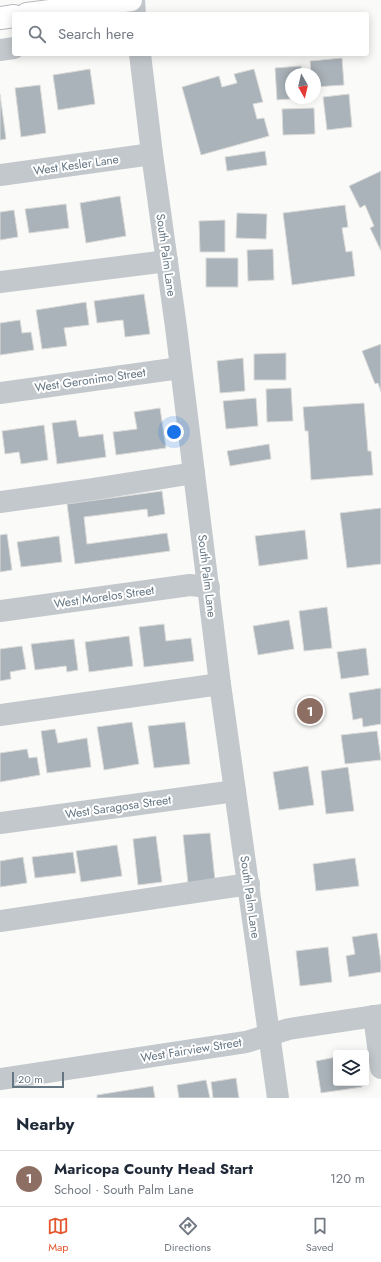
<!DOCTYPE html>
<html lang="en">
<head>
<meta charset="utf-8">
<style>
  body { margin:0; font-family:Jost,sans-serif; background:#f2f2f3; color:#1f2937 }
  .controls { position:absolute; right:12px; bottom:12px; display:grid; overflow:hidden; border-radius:4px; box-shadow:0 2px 10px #0003 }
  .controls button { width:36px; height:36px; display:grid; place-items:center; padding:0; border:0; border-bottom:1px solid #e0e1e3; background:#fff; color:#1f2937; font:20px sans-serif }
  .compass { position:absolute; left:285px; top:68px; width:36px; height:36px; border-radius:50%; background:#fff; box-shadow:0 2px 10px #0003; rotate:172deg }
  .scale { position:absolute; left:12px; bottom:10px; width:52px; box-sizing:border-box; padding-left:4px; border:2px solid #657683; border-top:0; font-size:11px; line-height:14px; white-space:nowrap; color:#657683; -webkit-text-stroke:3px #fff; paint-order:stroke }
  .you { position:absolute; left:174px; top:432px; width:14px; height:14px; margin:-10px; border:3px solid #fff; border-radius:50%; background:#1a73e8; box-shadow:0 0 0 6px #1a73e833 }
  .badge { display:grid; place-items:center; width:26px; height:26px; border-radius:50%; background:#e4572e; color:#fff; font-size:13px; font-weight:700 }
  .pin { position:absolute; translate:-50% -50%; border:2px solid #fff; box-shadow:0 1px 4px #0006 }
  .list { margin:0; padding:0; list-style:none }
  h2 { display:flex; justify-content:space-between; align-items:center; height:52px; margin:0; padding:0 16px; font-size:17px }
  h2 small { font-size:13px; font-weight:400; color:#747a83 }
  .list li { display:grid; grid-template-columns:26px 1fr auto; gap:12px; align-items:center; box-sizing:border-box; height:56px; padding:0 16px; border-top:1px solid #e0e1e3 }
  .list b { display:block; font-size:15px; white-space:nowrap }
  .list p { margin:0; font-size:13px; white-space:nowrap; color:#747a83 }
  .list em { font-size:13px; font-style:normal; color:#747a83 }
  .icon { flex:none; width:22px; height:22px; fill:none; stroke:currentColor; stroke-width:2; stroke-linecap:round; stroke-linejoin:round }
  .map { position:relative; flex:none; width:381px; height:1098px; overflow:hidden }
  .search { position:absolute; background:#fff; box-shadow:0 2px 10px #0003; left:12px; right:12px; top:12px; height:44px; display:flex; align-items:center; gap:10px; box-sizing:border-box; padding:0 14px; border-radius:4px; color:#747a83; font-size:15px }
  .sheet { height:108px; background:#fff }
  nav { display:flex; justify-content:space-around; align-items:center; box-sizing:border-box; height:56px; border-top:1px solid #e0e1e3; background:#fff; font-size:11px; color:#747a83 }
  nav a { display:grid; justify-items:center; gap:2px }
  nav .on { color:#e4572e }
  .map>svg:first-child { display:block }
  .building { fill:#aab3b9; stroke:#dcdcda }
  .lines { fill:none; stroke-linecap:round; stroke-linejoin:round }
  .major-casing { stroke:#b5babe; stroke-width:24 }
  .minor { stroke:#c3c8cc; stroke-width:22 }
  .major { stroke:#fff; stroke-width:22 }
  .labels { text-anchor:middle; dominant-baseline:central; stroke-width:4; stroke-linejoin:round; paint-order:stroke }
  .street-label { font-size:12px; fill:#657683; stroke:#fff }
</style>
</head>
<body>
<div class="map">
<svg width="381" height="1098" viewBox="0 0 381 1098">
  <rect width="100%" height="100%" fill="#fafaf8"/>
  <!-- building -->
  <g class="building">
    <polygon points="342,58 344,85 315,87 315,74 311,74 310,61"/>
    <polygon points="301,66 302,74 291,74 291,98 304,98 277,100 275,68"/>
    <polygon points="90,69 95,104 58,110 53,75"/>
    <polygon points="254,69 263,102 253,104 257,119 264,118 269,136 201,155 182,87 219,76 222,87 237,83 234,74"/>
    <polygon points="40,85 46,133 21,137 15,88"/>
    <polygon points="0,94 6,139 0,140"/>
    <polygon points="349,94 352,127 327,130 323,97"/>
    <polygon points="314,108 315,134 283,135 282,109"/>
    <polygon points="265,151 267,165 227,171 225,157"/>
    <polygon points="381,171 381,251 370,228 374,226 365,205 360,208 349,186"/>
    <polygon points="120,196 126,236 86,243 80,203"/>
    <polygon points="66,204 69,228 29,233 25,209"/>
    <polygon points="345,205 348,227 342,228 346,252 352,251 355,276 292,285 283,213"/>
    <polygon points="14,210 18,237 0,240 0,212"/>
    <polygon points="237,213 267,214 266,239 236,238"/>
    <polygon points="225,220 225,252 200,252 199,221"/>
    <polygon points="273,249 274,280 248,281 247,250"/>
    <rect x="206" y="258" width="32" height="29"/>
    <polygon points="144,294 150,334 125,337 123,320 97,323 94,301"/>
    <polygon points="86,302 89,325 64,328 67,346 42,349 36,310"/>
    <polygon points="20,320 22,333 31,332 34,350 0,355 0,323"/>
    <polygon points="381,344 381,392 378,383 375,384 362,351"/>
    <polygon points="286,353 286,380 254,380 254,354"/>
    <polygon points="243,358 245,391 220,393 217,361"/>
    <polygon points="291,388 293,421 267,422 266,389"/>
    <polygon points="256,398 258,426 226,429 223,401"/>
    <polygon points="364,403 368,451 371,451 373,475 311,480 308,431 305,431 303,407"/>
    <polygon points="160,408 166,448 116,455 113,432 137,429 134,412"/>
    <polygon points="76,420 79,437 103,434 106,457 57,464 52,423"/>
    <polygon points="44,425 48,460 21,464 19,452 5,454 2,431"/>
    <polygon points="269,444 271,459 230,466 227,451"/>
    <polygon points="162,491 165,514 148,517 147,509 84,517 87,544 167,533 170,551 75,564 67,504"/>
    <polygon points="381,508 381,564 347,568 340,513"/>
    <polygon points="305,530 308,559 259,566 255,536"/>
    <polygon points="7,534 12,570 0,572 0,535"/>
    <polygon points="59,536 62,562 21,567 17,542"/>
    <polygon points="327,607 332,648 304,651 299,611"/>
    <polygon points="289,620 294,649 258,655 253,626"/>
    <polygon points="164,624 166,641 191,638 194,661 144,667 139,627"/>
    <polygon points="129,636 133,666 89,672 85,642"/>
    <polygon points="74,639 78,670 67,672 66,666 35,670 31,644"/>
    <polygon points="22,646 26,669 10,672 11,679 0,681 0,649"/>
    <polygon points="366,648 369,675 341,679 337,652"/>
    <polygon points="381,688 381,724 363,727 362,718 353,720 349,693"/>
    <polygon points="132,722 139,764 104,770 97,727"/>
    <polygon points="185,722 190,764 154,768 148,726"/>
    <polygon points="55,729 58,743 87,738 91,767 47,773 41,731"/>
    <polygon points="377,731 381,760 345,764 341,735"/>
    <polygon points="27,749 29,758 37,757 40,775 0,782 0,753"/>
    <polygon points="308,766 314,805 279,810 273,772"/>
    <polygon points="348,767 354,811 326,814 321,771"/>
    <polygon points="210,833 215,880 188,883 183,835"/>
    <polygon points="156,836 162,882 138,885 133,839"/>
    <polygon points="117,845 122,876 81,882 76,851"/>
    <polygon points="73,852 76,873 35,878 32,857"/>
    <polygon points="23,857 27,883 0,887 0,861"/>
    <polygon points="355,858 359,886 316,891 313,864"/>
    <polygon points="377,933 381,962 381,972 349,977 346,956 355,954 352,937"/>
    <polygon points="328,947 332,982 300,986 296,951"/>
    <polygon points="336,1057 336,1083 361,1083 362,1087 321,1093 316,1061"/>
    <polygon points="236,1078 239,1098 213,1098 211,1082"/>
    <polygon points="206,1080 210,1098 179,1098 177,1085"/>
    <polygon points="153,1086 155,1098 97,1098 97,1095"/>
  </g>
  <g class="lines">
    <!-- major casing -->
    <g class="major-casing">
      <g id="major">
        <polyline points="27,14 131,0"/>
        <polyline points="0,18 14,16"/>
      </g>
    </g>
    <!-- minor -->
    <g class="minor">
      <polyline points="134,0 135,14"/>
      <polyline points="0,50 14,48"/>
      <polyline points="140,54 152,154 176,327 220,684 278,1098"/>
      <polyline points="0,175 152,154"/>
      <polyline points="0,282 167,261"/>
      <polyline points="0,393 180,368"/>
      <polyline points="0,502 94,489 194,473"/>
      <polyline points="0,611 190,585 209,587"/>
      <polyline points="0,715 220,684"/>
      <polyline points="0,823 235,791"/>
      <polyline points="0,921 249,884"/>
      <polyline points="374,1016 381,1068"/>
      <polyline points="0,1079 246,1042 289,1029 381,1015"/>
    </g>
    <!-- major -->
    <use href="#major" class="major"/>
  </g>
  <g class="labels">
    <!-- street labels -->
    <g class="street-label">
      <text transform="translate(76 165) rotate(-8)">West Kesler Lane</text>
      <text transform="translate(166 255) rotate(82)">South Palm Lane</text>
      <text transform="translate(90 380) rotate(-8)">West Geronimo Street</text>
      <text transform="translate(207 576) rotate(83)">South Palm Lane</text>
      <text transform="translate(104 597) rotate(-8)">West Morelos Street</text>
      <text transform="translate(118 807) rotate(-8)">West Saragosa Street</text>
      <text transform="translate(250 897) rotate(82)">South Palm Lane</text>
      <text transform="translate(191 1050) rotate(-9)">West Fairview Street</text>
    </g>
  </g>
</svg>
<div class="controls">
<button><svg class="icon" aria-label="layers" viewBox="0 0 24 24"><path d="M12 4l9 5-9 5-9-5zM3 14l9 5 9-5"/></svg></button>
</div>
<svg class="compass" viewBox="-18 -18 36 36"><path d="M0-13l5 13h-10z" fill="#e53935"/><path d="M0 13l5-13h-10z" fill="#747a83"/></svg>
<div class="scale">20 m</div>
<div class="you"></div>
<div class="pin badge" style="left:310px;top:711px;background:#8d6e63">1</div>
<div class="search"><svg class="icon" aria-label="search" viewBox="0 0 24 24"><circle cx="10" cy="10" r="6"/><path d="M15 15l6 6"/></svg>Search here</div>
</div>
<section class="sheet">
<h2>Nearby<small></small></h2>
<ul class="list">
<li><span class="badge" style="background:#8d6e63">1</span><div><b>Maricopa County Head Start</b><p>School · South Palm Lane</p></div><em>120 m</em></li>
</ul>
</section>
<nav>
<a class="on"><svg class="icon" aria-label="map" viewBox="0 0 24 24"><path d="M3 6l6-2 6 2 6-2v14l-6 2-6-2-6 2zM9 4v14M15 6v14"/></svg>Map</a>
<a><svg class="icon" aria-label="directions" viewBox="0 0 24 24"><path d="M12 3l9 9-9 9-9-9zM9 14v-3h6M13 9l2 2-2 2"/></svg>Directions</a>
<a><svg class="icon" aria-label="saved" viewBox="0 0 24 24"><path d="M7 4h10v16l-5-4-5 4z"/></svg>Saved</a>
</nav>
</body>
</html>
